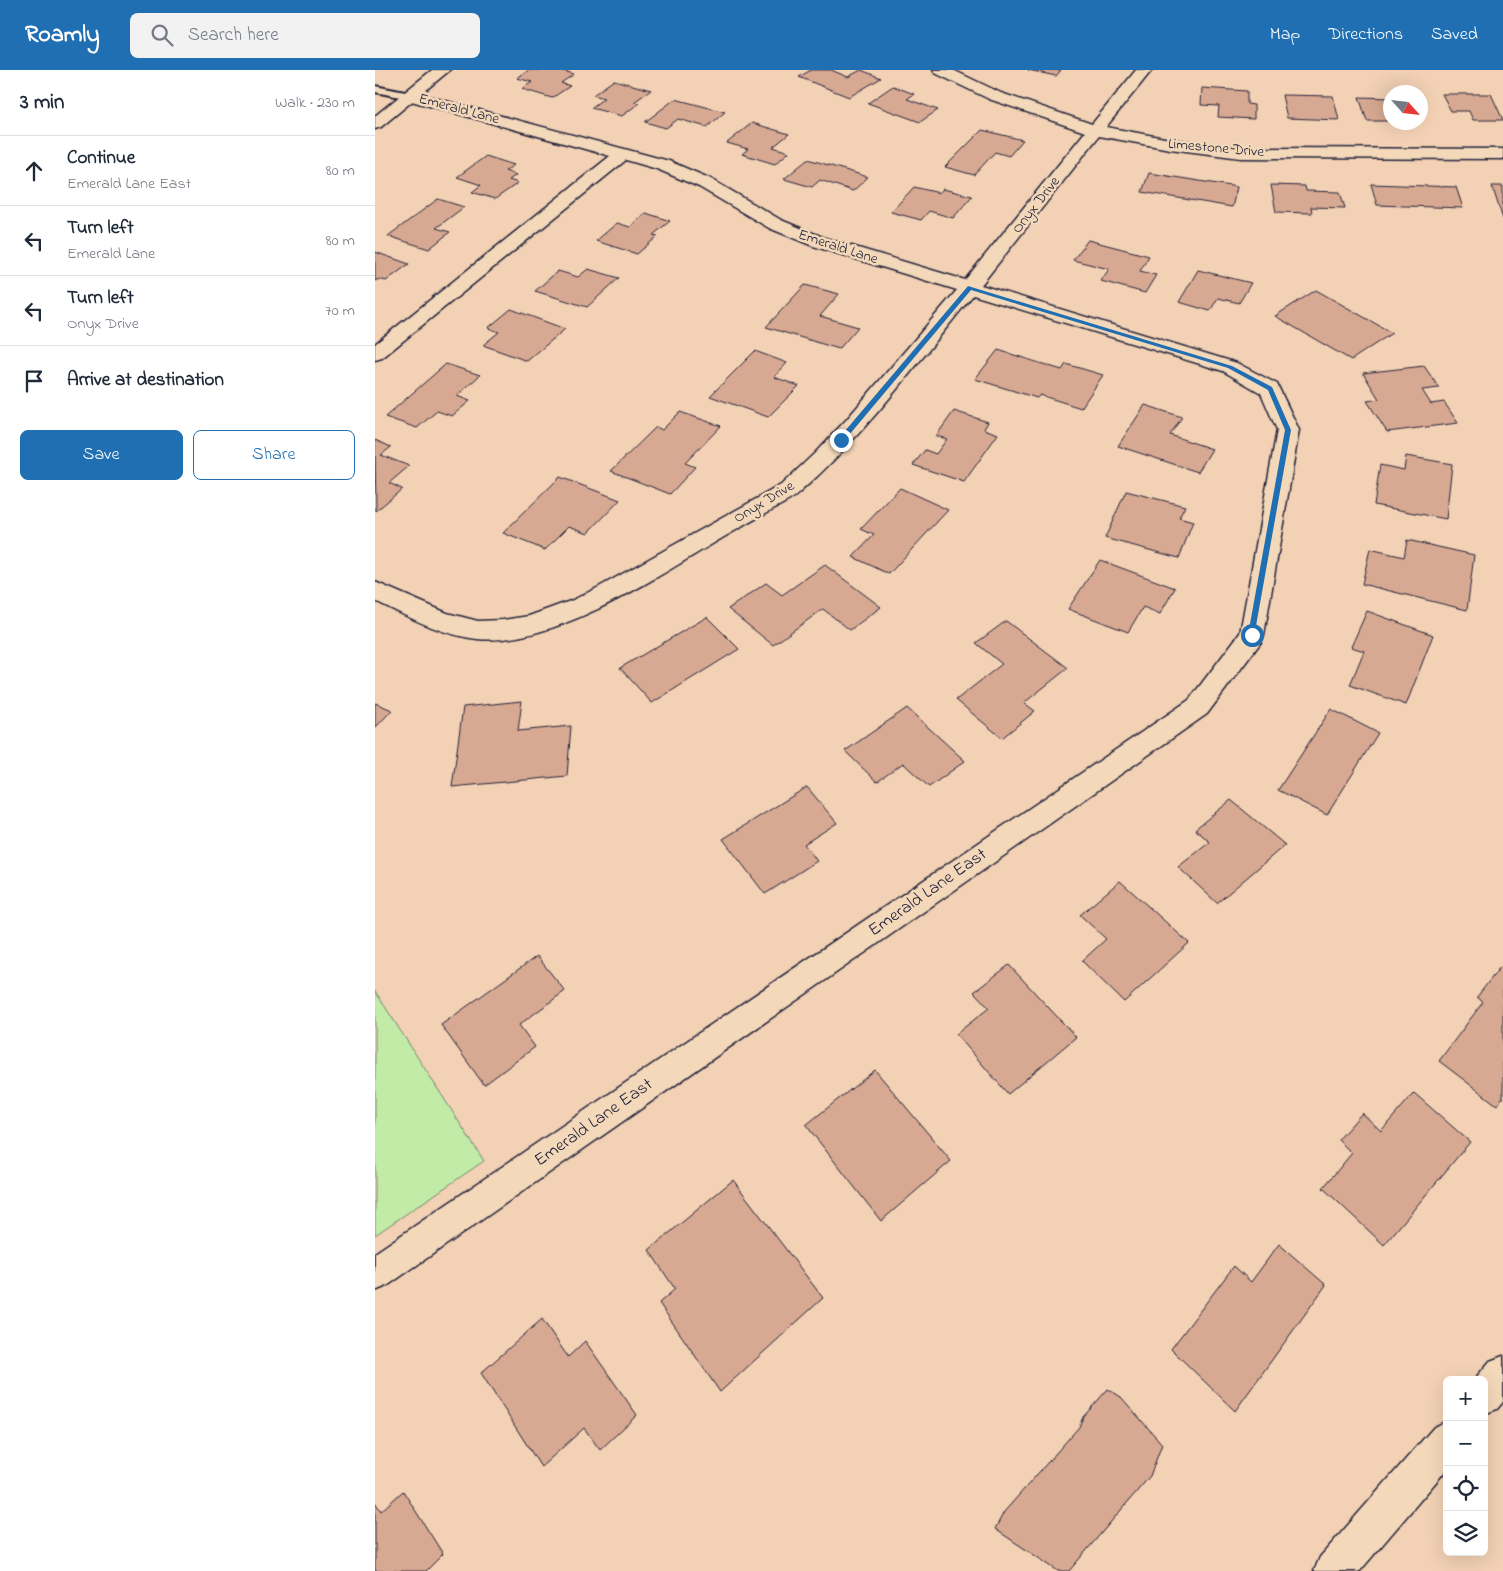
<!DOCTYPE html>
<html lang="en">
<head>
<meta charset="utf-8">
<style>
  body { margin:0; font-family:"Indie Flower",sans-serif; background:#f2f2f3; color:#1f2937 }
  .controls { position:absolute; right:15px; bottom:15px; display:grid; overflow:hidden; border-radius:8px; box-shadow:0 5px 20px #0002 }
  .controls button { width:45px; height:45px; display:grid; place-items:center; padding:0; border:0; border-bottom:1px solid #e0e1e3; background:#fff; color:#1f2937; font:25px sans-serif }
  .compass { position:absolute; left:1008px; top:15px; width:45px; height:45px; border-radius:50%; background:#fff; box-shadow:0 5px 20px #0002; rotate:117deg }
  .stop { position:absolute; width:15px; height:15px; margin:-11px; border:4px solid #1f6fb2; border-radius:50%; background:#fff }
  .stop.end { background:#1f6fb2; border-color:#fff; box-shadow:0 1px 5px #0008 }
  .list { margin:0; padding:0; list-style:none }
  h2 { display:flex; justify-content:space-between; align-items:center; height:65px; margin:0; padding:0 20px; font-size:21px }
  h2 small { font-size:16px; font-weight:400; color:#747a83 }
  .list li { display:grid; grid-template-columns:32px 1fr auto; gap:15px; align-items:center; box-sizing:border-box; height:70px; padding:0 20px; border-top:1px solid #e0e1e3 }
  .list b { display:block; font-size:19px; white-space:nowrap }
  .list p { margin:0; font-size:16px; white-space:nowrap; color:#747a83 }
  .list em { font-size:16px; font-style:normal; color:#747a83 }
  .actions { display:flex; gap:10px; padding:15px 20px }
  .actions a { flex:1; padding:11px 0; border:1px solid #1f6fb2; border-radius:8px; text-align:center; font-size:18px; color:#1f6fb2 }
  .actions .main { background:#1f6fb2; color:#fff }
  .icon { flex:none; width:28px; height:28px; fill:none; stroke:currentColor; stroke-width:2; stroke-linecap:round; stroke-linejoin:round }
  .map { position:relative; flex:none; width:1128px; height:1501px; overflow:hidden }
  header { display:flex; align-items:center; gap:30px; box-sizing:border-box; height:70px; padding:0 25px; background:#1f6fb2; color:#fff }
  header strong { font-size:24px }
  nav { display:flex; gap:28px; margin-inline-start:auto; font-size:18px }
  .search { width:350px; height:45px; background:#f2f2f3; display:flex; align-items:center; gap:12px; box-sizing:border-box; padding:0 18px; border-radius:8px; color:#747a83; font-size:19px }
  main { display:flex }
  aside { flex:1; background:#fff }
  .map>svg:first-child { display:block }
  .green { fill:#c2eba7; stroke:#728671 }
  .building { fill:#d8a992; stroke:#22223b }
  .lines { fill:none; stroke-linecap:round; stroke-linejoin:round }
  .service-casing { stroke:#22223b; stroke-width:4 }
  .minor-casing { stroke:#22223b; stroke-width:3 }
  .tertiary-casing { stroke:#22223b; stroke-width:3 }
  .service { fill:#f4d8ba; fill-rule:evenodd }
  .minor { fill:#f4d8ba; fill-rule:evenodd }
  .tertiary { fill:#f4d8ba; fill-rule:evenodd }
  .route { fill:#1f6fb2 }
  .labels { text-anchor:middle; dominant-baseline:central; stroke-width:5; stroke-linejoin:round; paint-order:stroke }
  .far-street-label { font-size:15px; fill:#22223b; stroke:#f4d8ba }
  .street-label { font-size:18px; fill:#22223b; stroke:#f4d8ba }
</style>
</head>
<body>
<header>
<strong>Roamly</strong>
<div class="search"><svg class="icon" aria-label="search" viewBox="0 0 24 24"><circle cx="10" cy="10" r="6"/><path d="M15 15l6 6"/></svg>Search here</div>
<nav><a>Map</a><a>Directions</a><a>Saved</a></nav>
</header>
<main>
<aside>
<h2>3 min<small>Walk · 230 m</small></h2>
<ul class="list">
<li><svg class="icon" aria-label="ahead" viewBox="0 0 24 24"><path d="M12 20V5M6 11l6-6 6 6"/></svg><div><b>Continue</b><p>Emerald Lane East</p></div><em>80 m</em></li>
<li><svg class="icon" aria-label="left" viewBox="0 0 24 24"><path d="M17 20v-9H6M10 6l-5 5 5 5"/></svg><div><b>Turn left</b><p>Emerald Lane</p></div><em>80 m</em></li>
<li><svg class="icon" aria-label="left" viewBox="0 0 24 24"><path d="M17 20v-9H6M10 6l-5 5 5 5"/></svg><div><b>Turn left</b><p>Onyx Drive</p></div><em>70 m</em></li>
<li><svg class="icon" aria-label="arrive" viewBox="0 0 24 24"><path d="M6 21V4h12l-3 4 3 4H6"/></svg><div><b>Arrive at destination</b></div></li>
</ul>
<div class="actions"><a class="main">Save</a><a>Share</a></div>
</aside>
<div class="map">
<svg width="1128" height="1501" viewBox="0 0 1128 1501">
  <rect width="100%" height="100%" fill="#f2d1b4"/>
  <filter id="ink" filterUnits="userSpaceOnUse"><feTurbulence type="fractalNoise" baseFrequency=".02" numOctaves="2"/><feDisplacementMap in="SourceGraphic" scale="10" xChannelSelector="R" yChannelSelector="G"/><feConvolveMatrix kernelMatrix="1 2 1 2 8 2 1 2 1" color-interpolation-filters="sRGB"/></filter>
  <g filter="url(#ink)">
    <!-- green -->
    <polygon class="green" points="0,921 109,1091 0,1165"/>
    <!-- building -->
    <g class="building">
      <polygon points="154,0 184,0 199,4 186,13 195,16 177,28 147,19 157,12 142,8"/>
      <polygon points="436,0 456,0 473,7 486,0 506,8 474,27 424,7"/>
      <polygon points="653,0 686,0 681,6"/>
      <polygon points="239,10 276,20 259,32 264,33 247,46 216,38 229,28 218,25"/>
      <polygon points="518,16 539,24 532,29 563,40 545,52 493,33"/>
      <polygon points="827,18 872,21 872,34 879,35 879,49 843,47 844,36 826,35"/>
      <polygon points="1067,24 1116,24 1128,50 1098,50 1094,41 1076,41"/>
      <polygon points="907,25 958,26 964,50 912,48"/>
      <polygon points="984,27 1016,28 1016,51 992,51"/>
      <polygon points="300,29 350,42 332,57 303,49 291,58 270,52"/>
      <polygon points="377,53 414,64 398,77 414,82 400,94 367,84 373,79 352,73"/>
      <polygon points="607,60 648,70 634,86 620,82 599,105 570,97"/>
      <polygon points="111,86 139,95 130,101 141,105 134,110 143,113 120,129 97,122 106,115 82,107"/>
      <polygon points="433,89 493,107 478,121 445,110 437,117 409,109"/>
      <polygon points="774,103 862,117 857,137 767,122"/>
      <polygon points="996,114 1081,117 1088,138 1002,135"/>
      <polygon points="896,115 930,116 931,121 965,122 970,138 936,137 937,143 901,142"/>
      <polygon points="1117,116 1128,116 1128,149"/>
      <polygon points="539,117 564,123 568,119 597,126 578,148 554,141 546,150 516,142"/>
      <polygon points="63,129 89,137 61,158 75,162 54,179 13,166"/>
      <polygon points="271,143 295,151 278,165 283,166 262,184 221,171 242,153 255,157"/>
      <polygon points="713,170 774,186 765,201 781,205 770,223 726,211 734,199 698,190"/>
      <polygon points="0,182 34,194 11,211 4,209 0,211"/>
      <polygon points="213,199 244,208 212,237 160,221 183,201 203,207"/>
      <polygon points="823,200 876,213 864,233 843,228 835,241 804,232"/>
      <polygon points="430,215 464,224 445,246 483,257 464,279 391,257"/>
      <polygon points="941,220 1017,263 976,290 900,246"/>
      <polygon points="136,239 190,259 152,291 108,275 124,262 113,258"/>
      <polygon points="623,280 687,300 691,294 728,305 706,338 665,325 662,328 600,309"/>
      <polygon points="380,281 412,293 399,307 424,316 393,347 335,326"/>
      <polygon points="71,294 105,305 82,326 95,331 77,346 62,341 42,358 10,347"/>
      <polygon points="1049,296 1064,318 1047,320 1056,334 1069,332 1083,353 1012,362 992,331 1004,329 988,303"/>
      <polygon points="770,335 807,347 795,365 837,379 823,402 743,376"/>
      <polygon points="579,341 613,352 609,359 623,364 589,412 538,395 550,380 561,384 572,369 561,366"/>
      <polygon points="305,342 346,356 310,393 320,397 295,424 236,401 281,357 287,360"/>
      <polygon points="0,370 16,377 6,385 34,396 14,413 27,419 1,441"/>
      <polygon points="1031,386 1077,394 1071,449 999,435 1005,395 1029,400"/>
      <polygon points="185,407 245,430 213,463 194,456 170,480 128,463"/>
      <polygon points="525,418 573,440 514,504 478,487 499,465 486,459"/>
      <polygon points="751,421 810,436 804,448 818,452 804,488 730,468"/>
      <polygon points="1032,470 1099,485 1092,540 987,514 995,479 1029,487"/>
      <polygon points="725,490 800,518 785,544 768,537 753,562 693,539"/>
      <polygon points="450,495 506,537 475,560 448,539 398,575 353,539 391,513 407,525"/>
      <polygon points="992,541 1058,565 1031,635 975,615 989,581 976,577"/>
      <polygon points="332,547 364,579 277,633 245,598"/>
      <polygon points="631,551 693,598 649,633 660,641 627,668 581,630 627,594 601,573"/>
      <polygon points="147,631 143,661 196,656 192,706 77,717 88,637"/>
      <polygon points="0,633 17,640 0,658"/>
      <polygon points="532,638 590,691 554,717 528,693 502,712 470,681"/>
      <polygon points="956,639 1003,663 952,745 903,720"/>
      <polygon points="432,717 462,753 429,774 442,791 390,824 348,769"/>
      <polygon points="856,730 910,775 842,833 803,797 835,772 820,759"/>
      <polygon points="745,811 814,873 749,932 707,891 731,869 705,845"/>
      <polygon points="162,886 190,921 144,955 160,977 109,1015 66,955"/>
      <polygon points="634,895 701,967 633,1024 581,964 614,938 599,922"/>
      <polygon points="1125,897 1128,898 1128,1027 1122,1035 1064,991 1108,932 1102,927"/>
      <polygon points="500,1000 576,1091 506,1151 431,1055"/>
      <polygon points="1039,1023 1095,1072 1009,1175 948,1118 977,1083 963,1070 987,1043 1006,1061"/>
      <polygon points="358,1110 448,1228 345,1322 284,1233 300,1219 274,1180"/>
      <polygon points="904,1174 951,1215 860,1341 796,1279 859,1196 876,1212"/>
      <polygon points="167,1249 193,1287 210,1271 262,1345 225,1380 209,1358 166,1397 106,1303"/>
      <polygon points="733,1319 746,1327 787,1374 775,1406 694,1501 683,1501 620,1459 629,1442 704,1357 708,1347"/>
      <polygon points="28,1421 68,1484 51,1501 0,1501 0,1432 6,1441"/>
    </g>
    <g class="lines">
      <!-- service casing -->
      <g class="service-casing">
        <polygon id="service" points="0,16 35,23 39,26 35,29 0,22"/>
      </g>
      <!-- minor casing -->
      <g class="minor-casing">
        <g id="minor">
          <path d="M558 0H578L626 23 717 54 761 0H777L731 57 795 69 866 78 1128 79V89L866 88 795 79 724 66 606 215 862 293 902 314 924 360 889 565 886 572 832 644 12 1216 0 1221V1183L814 630 865 563 902 360 886 323 848 301 598 225C543 292 489 366 424 423 417 430 407 434 398 439 382 448 366 457 349 467 284 505 180 577 102 569 66 565 32 546 0 531V512L72 543 103 551 128 550 154 546 198 530 224 517 406 415 440 383 471 350 582 220 438 176 394 158 324 117 282 99 251 90 7 288 0 290V274L235 86 29 29 27 26 29 23H41L294 91 336 109 406 150 450 168 590 210 710 62 614 29 560 3Z"/>
          <polygon points="1128,1286 1128,1332 1122,1339 1109,1344 1109,1310 1099,1310 1115,1291"/>
          <polygon points="1072,1351 1072,1399 985,1501 939,1501 945,1487 1059,1357"/>
        </g>
      </g>
      <!-- tertiary casing -->
      <g class="tertiary-casing">
        <polygon id="tertiary" points="57,0 75,0 6,57 0,59 0,46"/>
      </g>
      <!-- service -->
      <use href="#service" class="service"/>
      <!-- minor -->
      <use href="#minor" class="minor"/>
      <!-- tertiary -->
      <use href="#tertiary" class="tertiary"/>
    </g>
  </g>
  <!-- route -->
  <polygon class="route" points="593,216 857,296 897,317 916,360 879,567 877,568 873,565 910,360 893,320 853,298 596,220 469,371 464,371 464,368"/>
  <g class="labels">
    <!-- far-street labels -->
    <g class="far-street-label">
      <text transform="translate(84 39) rotate(15)">Emerald Lane</text>
      <text transform="translate(841 78) rotate(5)">Limestone Drive</text>
      <text transform="translate(661 135) rotate(-52)">Onyx Drive</text>
      <text transform="translate(463 177) rotate(18)">Emerald Lane</text>
      <text transform="translate(389 432) rotate(-31)">Onyx Drive</text>
    </g>
    <!-- street labels -->
    <g class="street-label">
      <text transform="translate(553 823) rotate(-35)">Emerald Lane East</text>
      <text transform="translate(219 1053) rotate(-35)">Emerald Lane East</text>
    </g>
  </g>
</svg>
<div class="controls">
<button>+</button>
<button>−</button>
<button><svg class="icon" aria-label="locate" viewBox="0 0 24 24"><circle cx="12" cy="12" r="6"/><path d="M12 2v4M12 18v4M2 12h4M18 12h4"/></svg></button>
<button><svg class="icon" aria-label="layers" viewBox="0 0 24 24"><path d="M12 4l9 5-9 5-9-5zM3 14l9 5 9-5"/></svg></button>
</div>
<svg class="compass" viewBox="-18 -18 36 36"><path d="M0-13l5 13h-10z" fill="#e53935"/><path d="M0 13l5-13h-10z" fill="#747a83"/></svg>
<div class="stop" style="left:877px;top:565px"></div>
<div class="stop end" style="left:466px;top:370px"></div>
</div>
</main>
</body>
</html>
